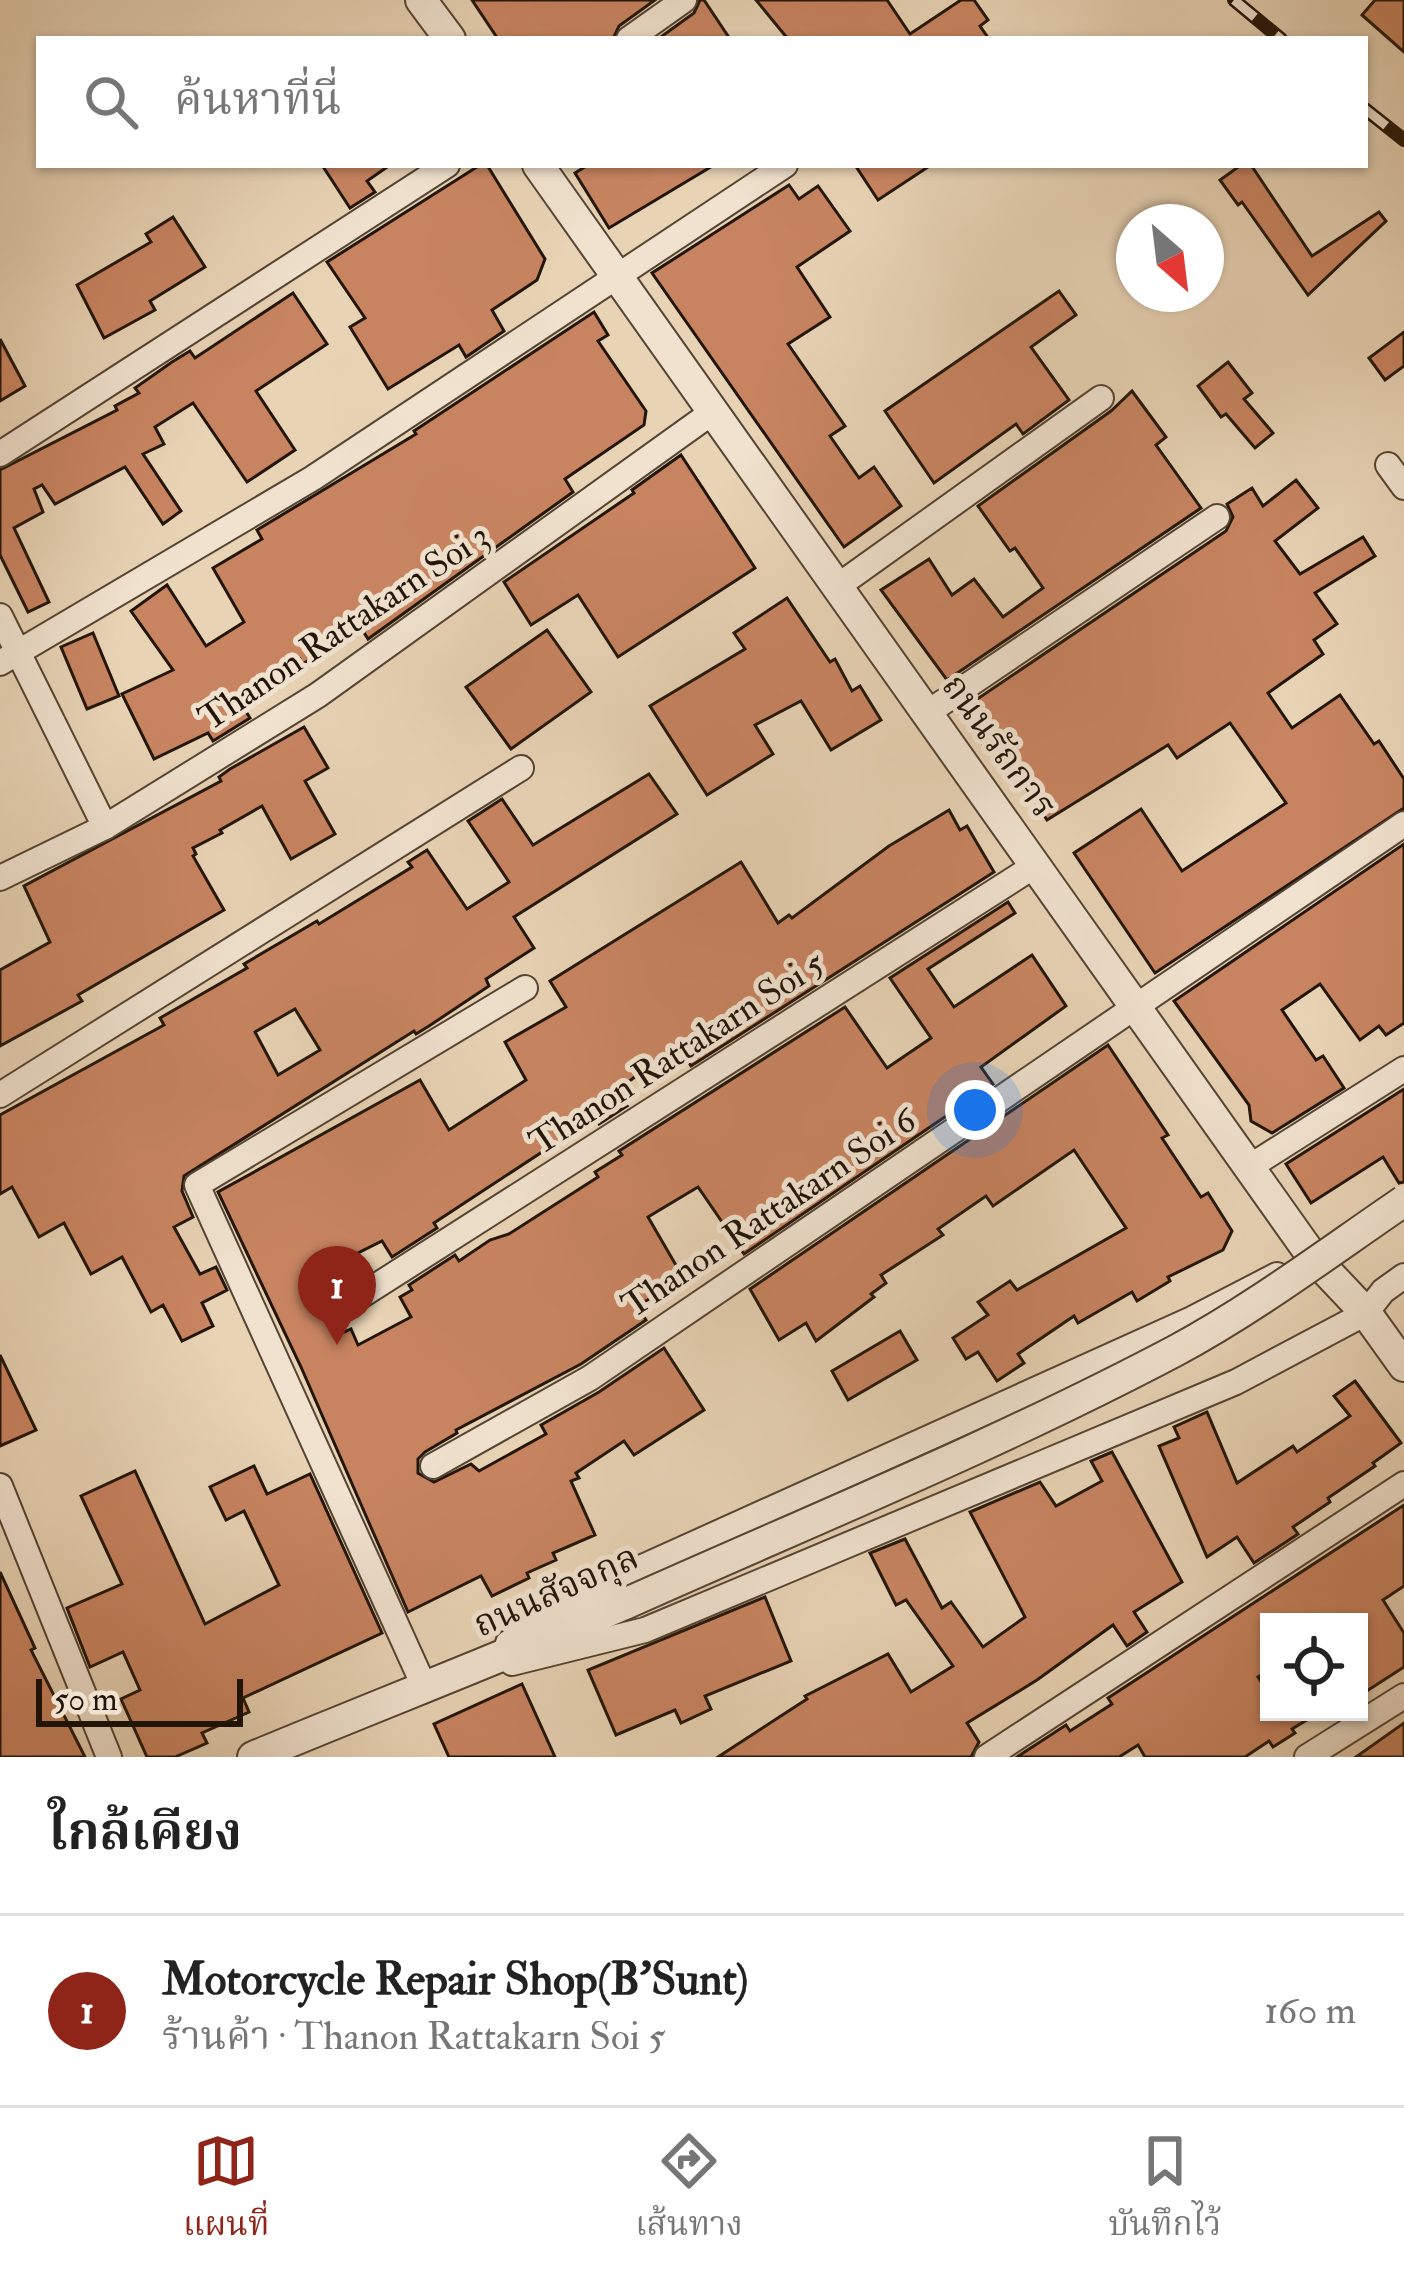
<!DOCTYPE html>
<html lang="th">
<head>
<meta charset="utf-8">
<style>
  body { margin:0; font-family:"IM FELL Double Pica","Noto Serif Thai",serif; background:#f2f2f2; color:#222 }
  .controls { position:absolute; right:36px; bottom:36px; display:grid; overflow:hidden; border-radius:0px; box-shadow:0 3px 9px #0004 }
  .controls button { width:108px; height:108px; display:grid; place-items:center; padding:0; border:0; border-bottom:3px solid #e0e0e0; background:#fff; color:#222; font:60px sans-serif }
  .compass { position:absolute; left:1116px; top:204px; width:108px; height:108px; border-radius:50%; background:#fff; box-shadow:0 3px 9px #0004; rotate:152deg }
  .scale { position:absolute; left:36px; bottom:30px; width:207px; box-sizing:border-box; padding-left:12px; border:6px solid #221508; border-top:0; font-size:33px; line-height:42px; white-space:nowrap; color:#221508; -webkit-text-stroke:9px #f0e2cf; paint-order:stroke }
  .you { position:absolute; left:975px; top:1110px; width:42px; height:42px; margin:-30px; border:9px solid #fff; border-radius:50%; background:#1a73e8; box-shadow:0 0 0 18px #1a73e833 }
  .badge { display:grid; place-items:center; width:78px; height:78px; border-radius:50%; background:#8f2418; color:#fff; font-size:39px; font-weight:700 }
  .pin { position:absolute; translate:-50% -99px; filter:drop-shadow(0 3px 6px #0008) }
  .pin::after { content:''; position:absolute; top:63px; width:42px; height:36px; background:inherit; clip-path:polygon(0 0,100% 0,50% 100%) }
  .list { margin:0; padding:0; list-style:none }
  h2 { display:flex; justify-content:space-between; align-items:center; height:156px; margin:0; padding:0 48px; font-size:51px }
  h2 small { font-size:39px; font-weight:400; color:#767676 }
  .list li { display:grid; grid-template-columns:78px 1fr auto; gap:36px; align-items:center; box-sizing:border-box; height:192px; padding:0 48px; border-top:3px solid #e0e0e0 }
  .list b { display:block; font-size:45px; white-space:nowrap }
  .list p { margin:0; font-size:39px; white-space:nowrap; color:#767676 }
  .list em { font-size:39px; font-style:normal; color:#767676 }
  .icon { flex:none; width:66px; height:66px; fill:none; stroke:currentColor; stroke-width:2; stroke-linecap:round; stroke-linejoin:round }
  .map { position:relative; flex:none; width:1404px; height:1757px; overflow:hidden }
  .search { position:absolute; background:#fff; box-shadow:0 3px 9px #0004; left:36px; right:36px; top:36px; height:132px; display:flex; align-items:center; gap:30px; box-sizing:border-box; padding:0 42px; border-radius:0px; color:#767676; font-size:45px }
  .sheet { height:348px; background:#fff }
  nav { display:flex; justify-content:space-around; align-items:center; box-sizing:border-box; height:168px; border-top:3px solid #e0e0e0; background:#fff; font-size:33px; color:#767676 }
  nav a { display:grid; justify-items:center; gap:6px }
  nav .on { color:#8f2418 }
  .map>svg:first-child { display:block }
  .building { fill:#c88461; stroke:#221508; stroke-width:3; fill-rule:evenodd }
  .lines { fill:none; stroke-linecap:round; stroke-linejoin:round }
  .minor-casing { stroke:#544433; stroke-width:28 }
  .tertiary-casing { stroke:#544433; stroke-width:34 }
  .minor { stroke:#f0e2cf; stroke-width:24 }
  .tertiary { stroke:#f0e2cf; stroke-width:30 }
  .rail-casing { stroke:#221508; stroke-width:14 }
  .rail { stroke:#f0e2cf; stroke-width:9; stroke-dasharray:27; stroke-linecap:butt }
  .tertiary-bridge-casing { stroke:#544433; stroke-width:34; stroke-linecap:butt }
  .tertiary-bridge { stroke:#f0e2cf; stroke-width:30 }
  .labels { text-anchor:middle; dominant-baseline:central; stroke-width:10; stroke-linejoin:round; paint-order:stroke }
  .street-label { font-size:36px; fill:#221508; stroke:#f0e2cf }
</style>
</head>
<body>
<div class="map">
<svg width="1404" height="1757" viewBox="0 0 1404 1757">
  <rect width="100%" height="100%" fill="#e8d3b5"/>
  <filter id="stains"><feTurbulence type="fractalNoise" baseFrequency=".00167" numOctaves="4"/><feColorMatrix values="0 0 0 0 .2 0 0 0 0 .09 0 0 0 0 .02 0 0 0 .5 -.17"/></filter>
  <radialGradient id="worn" r=".72"><stop offset=".6" stop-color="#630" stop-opacity="0"/><stop offset="1" stop-color="#630" stop-opacity=".3"/></radialGradient>
  <!-- building -->
  <g class="building">
    <polygon points="472,0 655,0 619,26 613,39 498,39"/>
    <polygon points="700,0 704,0 730,39 658,39 694,13"/>
    <polygon points="756,0 887,0 910,34 961,0 974,0 988,20 980,26 989,39 788,39"/>
    <polygon points="1375,0 1404,0 1404,52 1362,15"/>
    <polygon points="322,165 390,165 367,181 375,192 350,208"/>
    <polygon points="480,165 487,165 545,259 537,280 492,310 504,331 466,357 459,345 388,389 350,327 365,318 327,262"/>
    <polygon points="588,165 714,165 609,228 575,173"/>
    <polygon points="855,165 931,165 878,200"/>
    <polygon points="1241,165 1251,165 1312,256 1379,212 1386,221 1308,295 1242,202 1238,205 1220,180"/>
    <polygon points="789,185 799,199 818,186 850,231 797,267 830,317 788,344 845,426 830,436 859,478 874,467 901,506 844,547 652,273"/>
    <polygon points="173,217 205,267 150,301 155,310 104,338 77,285 151,242 146,234"/>
    <polygon points="1059,291 1076,315 1031,347 1069,400 1023,434 1016,424 934,483 885,411"/>
    <polygon points="293,293 327,344 256,391 295,450 247,482 193,403 155,427 164,444 143,454 181,511 163,524 125,467 55,504 42,485 34,489 43,512 14,528 49,602 28,612 0,555 0,470 117,410 115,406 139,393 135,388 172,362 190,351 195,358"/>
    <polygon points="594,312 608,335 598,341 646,411 644,425 565,479 573,492 368,639 363,631 302,664 300,659 259,684 262,688 240,702 250,718 213,741 208,733 154,759 122,694 173,670 131,611 167,585 206,646 244,622 213,568 262,539 257,530 416,434 414,431"/>
    <polygon points="1404,332 1404,366 1385,380 1369,358"/>
    <polygon points="0,339 25,386 0,401"/>
    <polygon points="1228,362 1252,393 1244,399 1273,433 1255,448 1226,414 1221,417 1198,386"/>
    <polygon points="1132,391 1166,437 1156,445 1201,508 947,680 881,590 929,559 952,595 974,579 1003,617 1043,588 1015,548 1010,551 978,506 1111,411"/>
    <polygon points="681,455 755,568 618,657 578,595 531,625 504,582 634,493 632,490"/>
    <polygon points="1296,480 1318,508 1275,541 1300,574 1363,537 1375,556 1315,593 1337,624 1314,640 1323,654 1268,693 1292,728 1340,695 1374,744 1379,741 1404,779 1404,808 1155,973 1074,853 1141,809 1182,871 1286,803 1230,723 1177,758 1168,745 1047,820 1012,765 1004,771 958,712 1226,531 1233,517 1227,504 1252,488 1263,506"/>
    <polygon points="787,598 830,662 835,659 852,691 860,686 881,720 831,750 801,701 755,725 773,754 707,795 650,706 745,649 734,633"/>
    <polygon points="547,630 591,692 511,749 466,687"/>
    <polygon points="93,633 119,696 87,709 61,647"/>
    <polygon points="304,727 328,768 305,781 335,834 291,859 262,806 220,830 222,833 193,848 196,854 193,856 224,910 78,995 82,1001 0,1046 0,970 50,942 24,886 221,781 219,777 230,769"/>
    <path d="M649 774 677 814 514 917 534 948 486 979 489 986 429 1026 416 1034 414 1031 184 1176 182 1191 193 1217 174 1227 200 1274 216 1267 227 1290 202 1303 213 1326 182 1341 163 1305 151 1312 122 1257 91 1274 64 1223 39 1237 12 1187 0 1194V1115L164 1025 160 1018 247 968 244 964 317 921 319 924 412 867 408 862 427 850 467 909 509 882 468 821 502 799 533 845ZM295 1009 320 1050 278 1075 255 1032Z"/>
    <polygon points="949,810 960,830 967,826 994,872 691,1066 677,1045 615,1092 627,1106 599,1124 595,1119 574,1131 434,1223 437,1228 392,1257 382,1241 314,1275 342,1333 351,1329 358,1345 411,1317 400,1297 412,1290 409,1285 455,1255 459,1261 490,1240 509,1234 598,1177 595,1172 622,1155 619,1151 845,1007 887,1068 931,1038 890,978 1008,902 1015,913 928,969 954,1007 1032,955 1066,1006 981,1067 993,1084 744,1254 698,1187 648,1217 684,1279 637,1306 646,1320 581,1364 456,1430 457,1433 425,1452 418,1459 418,1473 434,1482 471,1464 479,1471 546,1434 541,1425 599,1392 664,1348 704,1410 634,1455 624,1441 576,1473 579,1478 571,1481 595,1535 553,1553 556,1560 527,1573 529,1578 492,1596 481,1576 408,1612 301,1367 218,1192 420,1080 449,1130 526,1080 505,1042 566,1007 550,981 741,862 778,923 789,915 792,918 889,846"/>
    <polygon points="1404,844 1404,1023 1386,1035 1379,1026 1360,1040 1320,984 1282,1010 1316,1060 1323,1056 1344,1088 1272,1133 1251,1121 1249,1105 1174,1001"/>
    <polygon points="1108,1045 1168,1135 1162,1138 1201,1197 1208,1193 1232,1231 1223,1250 1168,1277 1170,1281 1137,1301 1132,1292 1078,1323 1074,1316 1018,1354 1024,1363 997,1381 978,1352 966,1359 953,1338 988,1315 978,1302 1010,1281 1017,1290 1126,1228 1074,1150 993,1206 986,1196 938,1229 943,1235 881,1275 886,1283 871,1294 874,1297 816,1341 806,1323 779,1340 750,1289"/>
    <polygon points="1404,1089 1404,1182 1399,1183 1383,1157 1311,1203 1286,1164"/>
    <polygon points="900,1331 917,1360 848,1400 832,1371"/>
    <polygon points="0,1355 36,1430 0,1446"/>
    <polygon points="1355,1381 1401,1443 1373,1463 1375,1466 1328,1498 1330,1502 1293,1527 1298,1534 1254,1563 1237,1537 1207,1557 1159,1446 1179,1438 1174,1427 1207,1412 1237,1483 1293,1446 1297,1452 1350,1416 1334,1396"/>
    <polygon points="1112,1452 1182,1582 1134,1612 1147,1632 1127,1646 1113,1625 1037,1680 967,1723 979,1742 971,1757 718,1757 807,1699 805,1696 888,1654 911,1692 953,1666 906,1600 896,1605 870,1553 905,1539 942,1608 951,1602 983,1647 1025,1617 970,1512 1040,1482 1056,1506 1102,1481 1091,1461"/>
    <polygon points="254,1466 267,1494 310,1474 382,1633 243,1698 249,1712 202,1733 207,1743 175,1757 147,1757 121,1699 140,1690 123,1652 90,1667 67,1608 122,1584 81,1496 135,1471 205,1624 279,1585 244,1511 226,1520 210,1487"/>
    <polygon points="1404,1505 1404,1586 1383,1600 1404,1633 1404,1667 1359,1696 1359,1622 1269,1622 1269,1670 1258,1677 1269,1694 1269,1712 1320,1712 1292,1729 1295,1733 1273,1747 1269,1741 1245,1757 1145,1757 1138,1745 1119,1757 1017,1757 1066,1725 1070,1731 1112,1704 1108,1698"/>
    <polygon points="0,1572 35,1648 31,1650 85,1757 0,1757"/>
    <polygon points="765,1597 791,1661 705,1696 711,1709 681,1723 675,1710 616,1735 588,1670"/>
    <polygon points="522,1684 555,1757 449,1757 434,1724"/>
    <polygon points="1404,1723 1404,1757 1356,1757"/>
  </g>
  <g class="lines">
    <!-- minor casing -->
    <g class="minor-casing">
      <g id="minor">
        <polyline points="629,39 684,0"/>
        <polyline points="0,454 447,165"/>
        <polyline points="1388,465 1404,487"/>
        <polyline points="838,586 1101,398"/>
        <polyline points="0,616 105,827"/>
        <polyline points="0,663 313,478 785,165"/>
        <polyline points="927,713 1217,517"/>
        <polyline points="0,878 105,827 318,695 714,411"/>
        <polyline points="0,1095 521,768"/>
        <polyline points="1251,1166 1404,1069"/>
        <polyline points="356,1299 1036,865"/>
        <polyline points="433,1466 590,1378 1404,824"/>
        <polyline points="0,1486 109,1757"/>
        <polyline points="508,1643 585,1593 1192,1319 1277,1275"/>
        <polyline points="512,1663 645,1630 1236,1382 1366,1313 1383,1291 1404,1276"/>
        <polyline points="444,1681 424,1686 197,1185 525,988"/>
        <polyline points="987,1757 1404,1484"/>
        <polyline points="1307,1757 1404,1696"/>
      </g>
    </g>
    <!-- tertiary casing -->
    <g class="tertiary-casing">
      <g id="tertiary">
        <polyline points="421,0 450,39"/>
        <polyline points="538,165 1312,1256 1366,1313 1404,1366"/>
        <path d="M253 1757C378 1705 503 1657 627 1603"/>
      </g>
    </g>
    <!-- minor -->
    <use href="#minor" class="minor"/>
    <!-- tertiary -->
    <use href="#tertiary" class="tertiary"/>
    <!-- rail casing -->
    <g class="rail-casing">
      <g id="rail">
        <polyline points="1234,0 1281,39"/>
        <polyline points="1365,109 1404,140"/>
      </g>
    </g>
    <!-- rail -->
    <use href="#rail" class="rail"/>
    <!-- tertiary-bridge casing -->
    <g class="tertiary-bridge-casing">
      <path id="tertiary-bridge" d="M627 1603C810 1521 997 1445 1175 1351 1255 1308 1329 1252 1404 1201"/>
    </g>
    <!-- tertiary-bridge -->
    <use href="#tertiary-bridge" class="tertiary-bridge"/>
  </g>
  <g class="labels">
    <!-- street labels -->
    <g class="street-label">
      <text transform="translate(344 627) rotate(-34)">Thanon Rattakarn Soi 3</text>
      <text transform="translate(999 746) rotate(54)">ถนนรัถการ</text>
      <text transform="translate(677 1053) rotate(-33)">Thanon Rattakarn Soi 5</text>
      <text transform="translate(769 1213) rotate(-34)">Thanon Rattakarn Soi 6</text>
      <text transform="translate(556 1591) rotate(-24)">ถนนสัจจกุล</text>
    </g>
  </g>
  <rect width="100%" height="100%" filter="url(#stains)"/>
  <rect width="100%" height="100%" fill="url(#worn)"/>
</svg>
<div class="controls">
<button><svg class="icon" aria-label="locate" viewBox="0 0 24 24"><circle cx="12" cy="12" r="6"/><path d="M12 2v4M12 18v4M2 12h4M18 12h4"/></svg></button>
</div>
<svg class="compass" viewBox="-18 -18 36 36"><path d="M0-13l5 13h-10z" fill="#e53935"/><path d="M0 13l5-13h-10z" fill="#767676"/></svg>
<div class="scale">50 m</div>
<div class="you"></div>
<div class="pin badge" style="left:337px;top:1345px">1</div>
<div class="search"><svg class="icon" aria-label="search" viewBox="0 0 24 24"><circle cx="10" cy="10" r="6"/><path d="M15 15l6 6"/></svg>ค้นหาที่นี่</div>
</div>
<section class="sheet">
<h2>ใกล้เคียง<small></small></h2>
<ul class="list">
<li><span class="badge">1</span><div><b>Motorcycle Repair Shop(B'Sunt)</b><p>ร้านค้า · Thanon Rattakarn Soi 5</p></div><em>160 m</em></li>
</ul>
</section>
<nav>
<a class="on"><svg class="icon" aria-label="map" viewBox="0 0 24 24"><path d="M3 6l6-2 6 2 6-2v14l-6 2-6-2-6 2zM9 4v14M15 6v14"/></svg>แผนที่</a>
<a><svg class="icon" aria-label="directions" viewBox="0 0 24 24"><path d="M12 3l9 9-9 9-9-9zM9 14v-3h6M13 9l2 2-2 2"/></svg>เส้นทาง</a>
<a><svg class="icon" aria-label="saved" viewBox="0 0 24 24"><path d="M7 4h10v16l-5-4-5 4z"/></svg>บันทึกไว้</a>
</nav>
</body>
</html>
